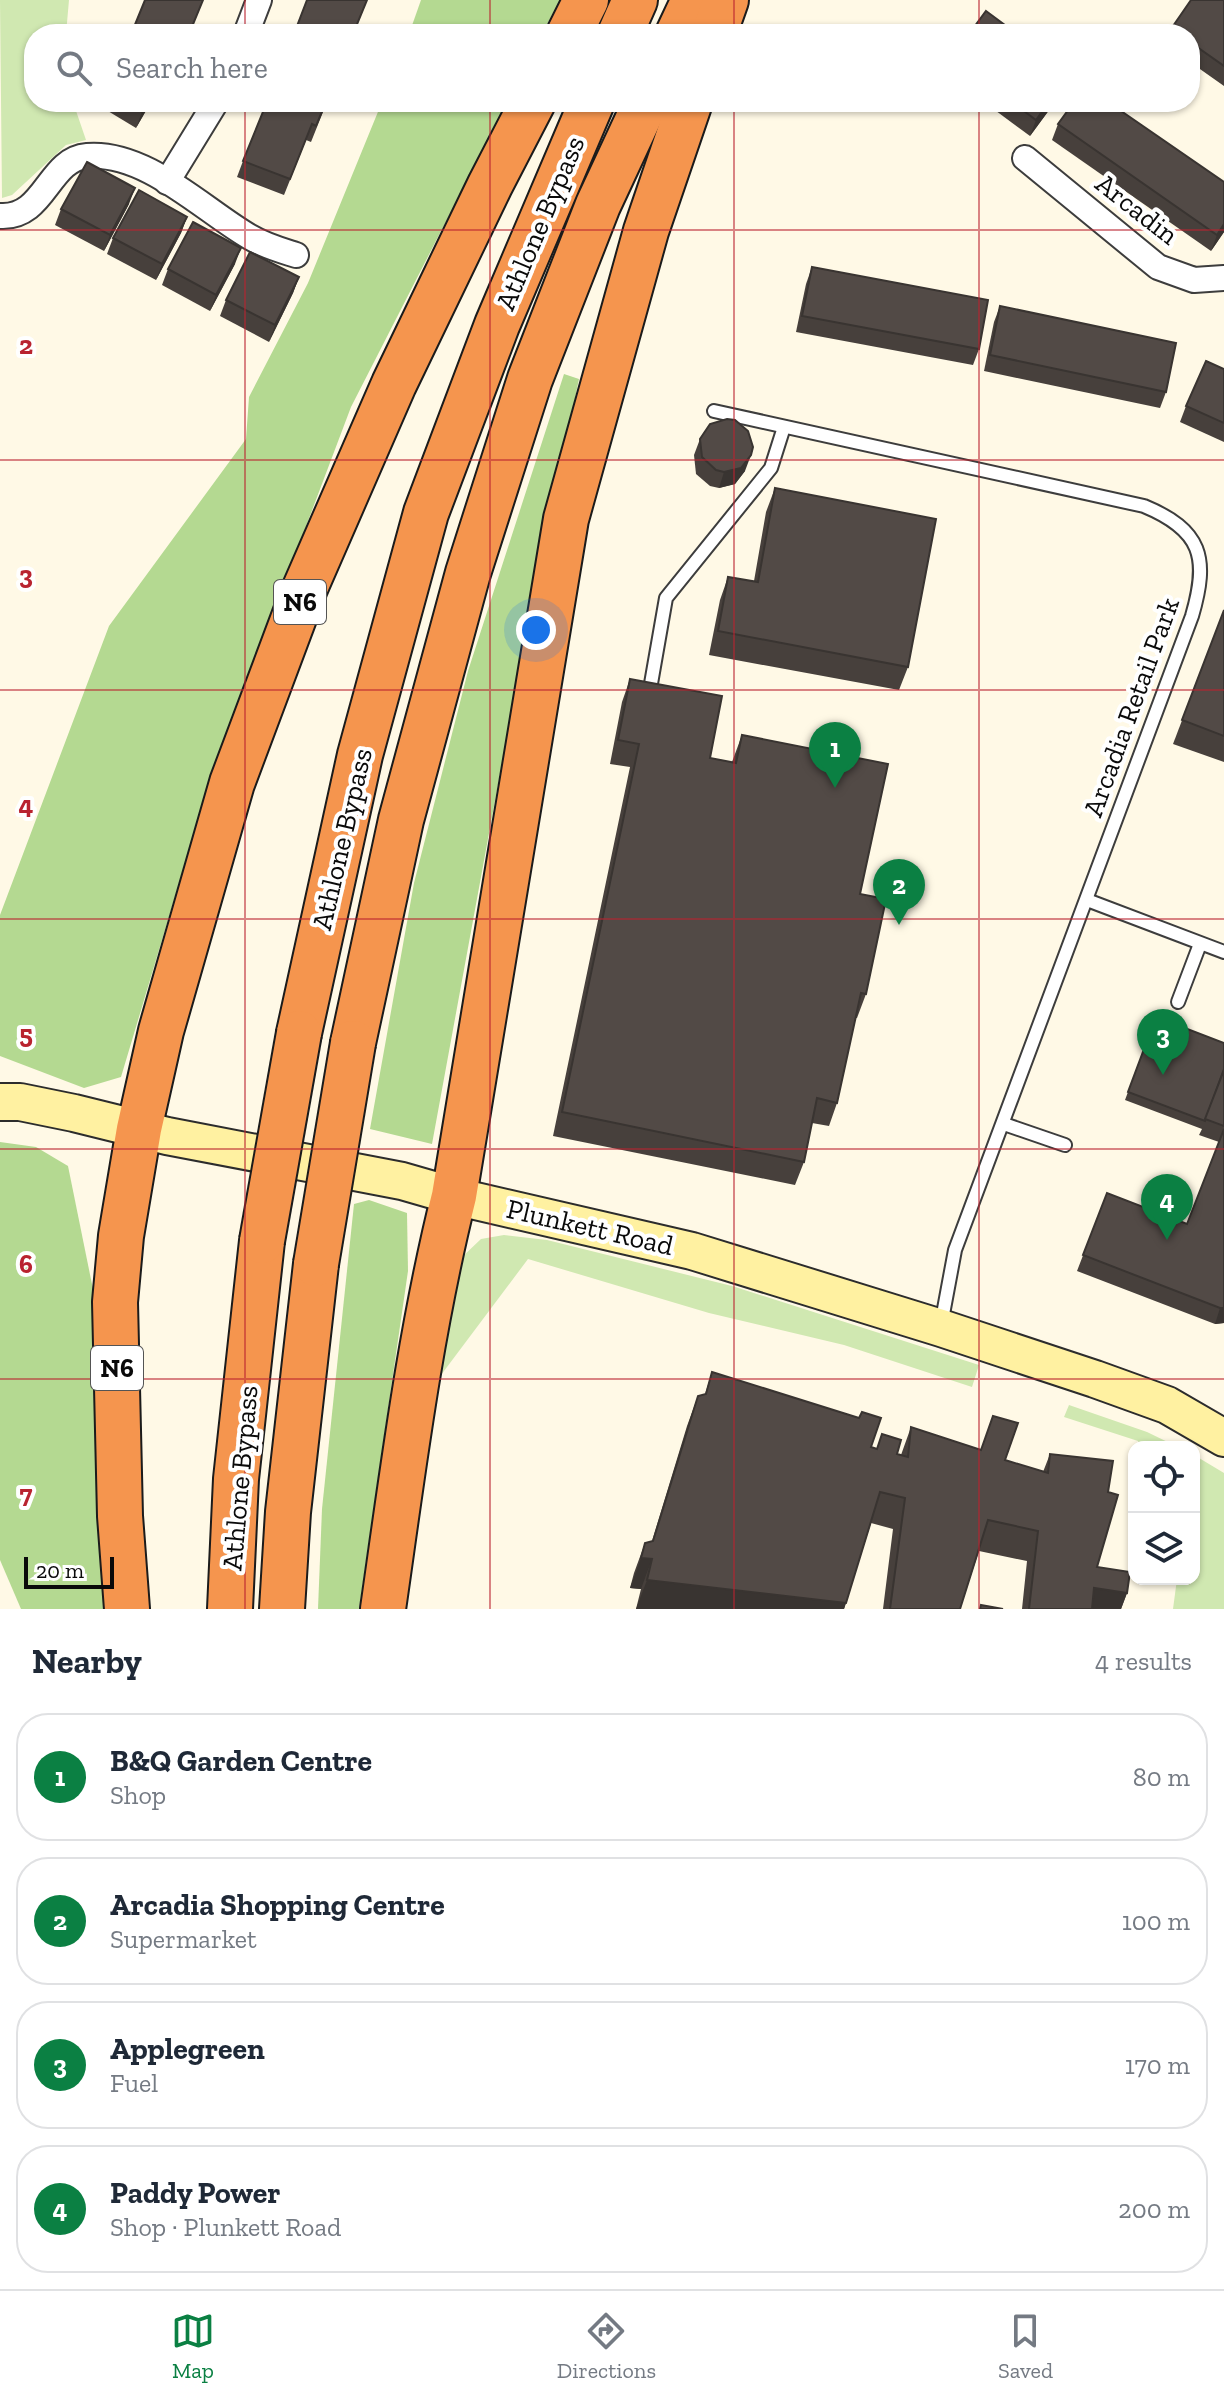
<!DOCTYPE html>
<html lang="en">
<head>
<meta charset="utf-8">
<style>
  body { margin:0; font-family:"Zilla Slab",serif; background:#f6f6f7; color:#1f2937 }
  .controls { position:absolute; right:24px; bottom:24px; display:grid; overflow:hidden; border-radius:16px; box-shadow:0 2px 6px #0004 }
  .controls button { width:72px; height:72px; display:grid; place-items:center; padding:0; border:0; border-bottom:2px solid #e0e1e3; background:#fff; color:#1f2937; font:40px sans-serif }
  .scale { position:absolute; left:24px; bottom:20px; width:90px; box-sizing:border-box; padding-left:8px; border:4px solid #0a0a0a; border-top:0; font-size:22px; line-height:28px; white-space:nowrap; color:#0a0a0a; -webkit-text-stroke:6px #fff; paint-order:stroke }
  .you { position:absolute; left:536px; top:630px; width:28px; height:28px; margin:-20px; border:6px solid #fff; border-radius:50%; background:#1a73e8; box-shadow:0 0 0 12px #1a73e833 }
  .badge { display:grid; place-items:center; width:52px; height:52px; border-radius:50%; background:#0b8043; color:#fff; font-size:26px; font-weight:700 }
  .pin { position:absolute; translate:-50% -66px; filter:drop-shadow(0 2px 4px #0008) }
  .pin::after { content:''; position:absolute; top:42px; width:28px; height:24px; background:inherit; clip-path:polygon(0 0,100% 0,50% 100%) }
  .list { margin:0; padding:0; list-style:none }
  h2 { display:flex; justify-content:space-between; align-items:center; height:104px; margin:0; padding:0 32px; font-size:34px }
  h2 small { font-size:26px; font-weight:400; color:#747a83 }
  .list li { display:grid; grid-template-columns:52px 1fr auto; gap:24px; align-items:center; box-sizing:border-box; height:128px; margin:0 16px 16px; padding:0 16px; border:2px solid #e0e1e3; border-radius:32px }
  .list b { display:block; font-size:30px; white-space:nowrap }
  .list p { margin:0; font-size:26px; white-space:nowrap; color:#747a83 }
  .list em { font-size:26px; font-style:normal; color:#747a83 }
  .icon { flex:none; width:44px; height:44px; fill:none; stroke:currentColor; stroke-width:2; stroke-linecap:round; stroke-linejoin:round }
  .map { position:relative; flex:none; width:1224px; height:1609px; overflow:hidden }
  .search { position:absolute; background:#fff; box-shadow:0 2px 6px #0004; left:24px; right:24px; top:24px; height:88px; display:flex; align-items:center; gap:20px; box-sizing:border-box; padding:0 28px; border-radius:32px; color:#747a83; font-size:30px }
  .sheet { height:680px; background:#fff }
  nav { display:flex; justify-content:space-around; align-items:center; box-sizing:border-box; height:112px; border-top:2px solid #e0e1e3; background:#fff; font-size:22px; color:#747a83 }
  nav a { display:grid; justify-items:center; gap:4px }
  nav .on { color:#0b8043 }
  .map>svg:first-child { display:block }
  .green { fill:#d0e8b1 }
  .forest { fill:#b4d991 }
  .lines { fill:none; stroke-linecap:round; stroke-linejoin:round }
  .lane-casing { stroke:#3d3d3d; stroke-width:16 }
  .street-casing { stroke:#3d3d3d; stroke-width:28 }
  .secondary-casing { stroke:#2c2c2c; stroke-width:40 }
  .highway-casing { stroke:#1b1b1b; stroke-width:48 }
  .lane { stroke:#fff; stroke-width:12 }
  .street { stroke:#fff; stroke-width:24 }
  .secondary { stroke:#fff1a1; stroke-width:36 }
  .highway { stroke:#f5954e; stroke-width:44 }
  .highway-bridge-casing { stroke:#1b1b1b; stroke-width:48; stroke-linecap:butt }
  .highway-bridge { stroke:#f5954e; stroke-width:44 }
  .wall { fill:#47403c }
  .shaded-wall { fill:#393431 }
  .building { fill:#524a46; stroke:#393431; stroke-width:2 }
  .grid { fill:none; stroke:#b9232f; stroke-width:2; stroke-opacity:0.55 }
  .labels { text-anchor:middle; dominant-baseline:central; stroke-width:8; stroke-linejoin:round; paint-order:stroke }
  .shield { fill:#fff; stroke:#545454; stroke-width:2 }
  .shield-label { font-size:26px; font-weight:bold; fill:#0a0a0a }
  .street-label { font-size:28px; fill:#0a0a0a; stroke:#fff }
  .grid-label { font-size:26px; text-anchor:middle; font-weight:bold; fill:#b9232f; stroke:#fff; stroke-width:8; stroke-linejoin:round; paint-order:stroke }
</style>
</head>
<body>
<div class="map">
<svg width="1224" height="1609" viewBox="0 0 1224 1609">
  <rect width="100%" height="100%" fill="#fff9e6"/>
  <!-- green -->
  <g class="green">
    <polygon points="0,0 69,0 66,34 34,34 34,102 73,102 86,140 66,145 12,195 2,198"/>
    <polygon points="504,1235 547,1240 732,1286 979,1365 972,1387 844,1345 709,1313 528,1259 438,1379 461,1258 481,1239"/>
    <polygon points="1069,1405 1147,1432 1178,1447 1141,1447 1138,1441 1064,1417"/>
    <polygon points="1194,1455 1224,1473 1224,1609 1173,1609 1177,1579 1194,1579"/>
  </g>
  <!-- forest -->
  <g class="forest">
    <polygon points="421,0 560,0 542,34 409,34"/>
    <polygon points="382,102 507,102 351,407 208,786 121,1077 84,1088 0,1056 0,915 109,626 246,439 249,397 308,283"/>
    <polygon points="564,374 579,379 523,648 432,1144 370,1129 414,883 468,671"/>
    <polygon points="0,1142 36,1147 68,1166 97,1309 107,1609 21,1609 0,1560"/>
    <polygon points="369,1200 407,1213 408,1271 359,1609 318,1609 322,1509 354,1204"/>
  </g>
  <g class="lines">
    <!-- lane casing -->
    <g class="lane-casing">
      <g id="lane">
        <path d="M714 411 1144 506C1202 530 1209 558 1192 616L955 1250 941 1325"/>
        <polyline points="649,695 666,598 771,468 784,427"/>
        <polyline points="1087,900 1224,952"/>
        <polyline points="1178,1002 1200,944"/>
        <polyline points="1004,1124 1065,1145"/>
      </g>
    </g>
    <!-- street casing -->
    <g class="street-casing">
      <g id="street">
        <polyline points="246,34 259,0"/>
        <polyline points="1025,158 1158,267 1194,280 1224,278"/>
        <polyline points="167,182 216,102"/>
        <path d="M0 216C45 219 48 159 87 156 146 151 203 210 250 237 265 246 280 250 296 255"/>
      </g>
    </g>
    <!-- secondary casing -->
    <g class="secondary-casing">
      <polyline id="secondary" points="0,1102 20,1102 74,1113 167,1136 402,1181 454,1196 692,1251 941,1328 1095,1379 1167,1405 1224,1438"/>
    </g>
    <!-- highway casing -->
    <g class="highway-casing">
      <g id="highway">
        <polyline points="569,34 586,0"/>
        <polyline points="620,34 635,0"/>
        <polyline points="678,34 694,0"/>
        <polyline points="714,34 726,0"/>
        <polyline points="299,1033 360,755 426,513 497,325 592,102"/>
        <polyline points="353,1043 401,820 468,573 530,379 598,205 646,102"/>
        <polyline points="127,1609 120,1516 115,1302 121,1236 139,1129 161,1031 232,783 305,588 394,384 490,185 533,102"/>
        <polyline points="230,1609 236,1479 262,1241"/>
        <polyline points="282,1609 288,1512 316,1264"/>
        <path d="M383 1609C403 1470 420 1332 454 1196L566 519 646 231 690 102"/>
      </g>
    </g>
    <!-- lane -->
    <use href="#lane" class="lane"/>
    <!-- street -->
    <use href="#street" class="street"/>
    <!-- secondary -->
    <use href="#secondary" class="secondary"/>
    <!-- highway -->
    <use href="#highway" class="highway"/>
    <!-- highway-bridge casing -->
    <g class="highway-bridge-casing">
      <g id="highway-bridge">
        <polyline points="262,1241 299,1033"/>
        <polyline points="316,1264 353,1043"/>
      </g>
    </g>
    <!-- highway-bridge -->
    <use href="#highway-bridge" class="highway-bridge"/>
  </g>
  <!-- wall -->
  <g class="wall">
    <polygon points="1224,0 1224,86 1190,62 1190,34 1169,34 1171,29"/>
    <polygon points="93,102 151,102 136,128"/>
    <polygon points="327,102 311,142 306,140 284,195 237,177 243,161"/>
    <polygon points="984,102 1055,102 1030,136"/>
    <polygon points="1058,124 1224,182 1224,232 1211,251 1052,140"/>
    <polygon points="129,204 104,251 55,225 61,209"/>
    <polygon points="187,217 181,233 156,280 107,254 113,238"/>
    <polygon points="235,264 210,311 162,285 168,269"/>
    <polygon points="812,267 979,349 973,365 796,332 806,284"/>
    <polygon points="299,277 293,293 269,342 220,316 226,300"/>
    <polygon points="1000,306 1166,392 1160,408 984,371 994,322"/>
    <polygon points="1224,369 1224,442 1180,422 1186,406"/>
    <polygon points="700,439 745,471 735,484 719,488 710,486 696,474 694,455"/>
    <polygon points="775,488 908,667 899,690 709,655 720,600 728,577 754,581 766,512"/>
    <polygon points="1224,610 1224,762 1173,744"/>
    <polygon points="630,679 710,758 732,762 742,735 860,894 866,994 857,1018 855,1018 837,1103 829,1126 812,1123 804,1162 795,1185 553,1136 630,767 610,764 622,702"/>
    <polygon points="1156,1017 1224,1043 1224,1323 1215,1324 1077,1271 1107,1193 1187,1224 1219,1142 1199,1135 1202,1129 1125,1100"/>
    <polygon points="712,1372 871,1447 901,1455 911,1427 1005,1460 1043,1472 1050,1454 1097,1567 1127,1593 1121,1609 1022,1609 1027,1561 979,1551 960,1609 883,1609 893,1529 871,1523 844,1609 636,1609 641,1589 630,1588 634,1573 645,1543 652,1541 687,1426 698,1396 705,1394"/>
  </g>
  <!-- shaded-wall -->
  <g class="shaded-wall">
    <polygon points="148,102 151,102 136,128 142,112"/>
    <polygon points="1049,102 1055,102 1030,136 1036,120"/>
    <polygon points="135,188 129,204 104,251 110,235"/>
    <polygon points="187,217 181,233 156,280 162,264"/>
    <polygon points="1224,224 1224,232 1211,251 1217,235"/>
    <polygon points="241,248 235,264 210,311 216,295"/>
    <polygon points="299,277 293,293 269,342 275,325"/>
    <polygon points="751,455 745,471 735,484 719,488 724,472"/>
    <polygon points="1220,1308 1224,1308 1224,1323 1215,1324"/>
    <polygon points="641,1558 652,1559 641,1589 630,1588"/>
    <polygon points="647,1580 846,1603 844,1609 636,1609"/>
    <polygon points="1094,1588 1127,1593 1121,1609 1087,1609"/>
  </g>
  <!-- building -->
  <g class="building">
    <polygon points="145,0 203,0 189,34 137,34 132,32"/>
    <polygon points="307,0 367,0 353,34 294,34"/>
    <polygon points="1191,0 1224,0 1224,66 1190,42 1190,34 1178,34 1171,29"/>
    <polygon points="986,11 1017,34 969,34"/>
    <polygon points="126,102 148,102 142,112"/>
    <polygon points="267,102 326,102 316,126 312,124 290,179 243,161"/>
    <polygon points="1012,102 1049,102 1036,120"/>
    <polygon points="1074,102 1108,102 1224,182 1224,224 1217,235 1058,124"/>
    <polygon points="87,162 135,188 110,235 61,209"/>
    <polygon points="139,190 187,217 162,264 113,238"/>
    <polygon points="193,222 241,248 216,295 168,269"/>
    <polygon points="250,252 299,277 275,325 226,300"/>
    <polygon points="812,267 988,300 979,349 802,316"/>
    <polygon points="1000,306 1176,343 1166,392 990,355"/>
    <polygon points="1206,361 1224,369 1224,423 1186,406"/>
    <polygon points="727,419 735,420 748,431 753,447 751,455 741,468 724,472 716,470 702,457 700,439 710,424"/>
    <polygon points="775,488 936,519 908,667 718,631 728,577 758,582"/>
    <polygon points="1224,610 1224,736 1182,720"/>
    <polygon points="630,679 722,696 710,758 736,763 742,735 888,764 860,894 886,899 866,994 861,993 837,1103 817,1098 804,1162 562,1112 639,744 618,740"/>
    <polygon points="1156,1017 1224,1043 1224,1069 1205,1121 1128,1092"/>
    <polygon points="1224,1070 1224,1126 1205,1119"/>
    <polygon points="1224,1129 1224,1308 1220,1308 1083,1255 1107,1193 1187,1224"/>
    <polygon points="712,1372 859,1418 862,1412 881,1418 871,1447 877,1449 882,1434 901,1440 897,1454 908,1457 911,1427 981,1450 993,1416 1018,1423 1005,1460 1048,1473 1050,1454 1113,1461 1108,1492 1118,1495 1097,1567 1130,1572 1127,1593 1094,1588 1092,1609 1029,1609 1038,1531 988,1520 960,1609 890,1609 905,1498 880,1492 846,1603 647,1580 652,1559 641,1558 645,1543 653,1541 698,1396 706,1394"/>
    <polygon points="981,1605 1003,1609 980,1609"/>
  </g>
  <!-- grid -->
  <path class="grid" d="M245 0V34M490 0V34M734 0V34M979 0V34M245 102V1609M490 102V1609M734 102V1609M979 102V1609M0 230H1224M0 460H1224M0 690H1224M0 919H1224M0 1149H1224M0 1379H1224"/>
  <g class="labels">
    <!-- shield labels -->
    <g class="shield">
      <rect x="274" y="580" width="52" height="44" rx="6"/>
      <rect x="91" y="1346" width="52" height="44" rx="6"/>
    </g>
    <g class="shield-label">
      <text x="300" y="602">N6</text>
      <text x="117" y="1368">N6</text>
    </g>
    <!-- street labels -->
    <g class="street-label">
      <text transform="translate(1137 209) rotate(38)">Arcadin</text>
      <text transform="translate(540 223) rotate(-67)">Athlone Bypass</text>
      <text transform="translate(1131 707) rotate(-70)">Arcadia Retail Park</text>
      <text transform="translate(342 839) rotate(-77)">Athlone Bypass</text>
      <text transform="translate(590 1227) rotate(13)">Plunkett Road</text>
      <text transform="translate(240 1478) rotate(-85)">Athlone Bypass</text>
    </g>
  </g>
  <g class="grid-label">
    <text x="26" y="354">2</text>
    <text x="26" y="584">3</text>
    <text x="26" y="814">4</text>
    <text x="26" y="1043">5</text>
    <text x="26" y="1273">6</text>
    <text x="26" y="1503">7</text>
  </g>
</svg>
<div class="controls">
<button><svg class="icon" aria-label="locate" viewBox="0 0 24 24"><circle cx="12" cy="12" r="6"/><path d="M12 2v4M12 18v4M2 12h4M18 12h4"/></svg></button>
<button><svg class="icon" aria-label="layers" viewBox="0 0 24 24"><path d="M12 4l9 5-9 5-9-5zM3 14l9 5 9-5"/></svg></button>
</div>
<div class="scale">20 m</div>
<div class="you"></div>
<div class="pin badge" style="left:835px;top:788px">1</div>
<div class="pin badge" style="left:899px;top:925px">2</div>
<div class="pin badge" style="left:1163px;top:1075px">3</div>
<div class="pin badge" style="left:1167px;top:1240px">4</div>
<div class="search"><svg class="icon" aria-label="search" viewBox="0 0 24 24"><circle cx="10" cy="10" r="6"/><path d="M15 15l6 6"/></svg>Search here</div>
</div>
<section class="sheet">
<h2>Nearby<small>4 results</small></h2>
<ul class="list">
<li><span class="badge">1</span><div><b>B&amp;Q Garden Centre</b><p>Shop</p></div><em>80 m</em></li>
<li><span class="badge">2</span><div><b>Arcadia Shopping Centre</b><p>Supermarket</p></div><em>100 m</em></li>
<li><span class="badge">3</span><div><b>Applegreen</b><p>Fuel</p></div><em>170 m</em></li>
<li><span class="badge">4</span><div><b>Paddy Power</b><p>Shop · Plunkett Road</p></div><em>200 m</em></li>
</ul>
</section>
<nav>
<a class="on"><svg class="icon" aria-label="map" viewBox="0 0 24 24"><path d="M3 6l6-2 6 2 6-2v14l-6 2-6-2-6 2zM9 4v14M15 6v14"/></svg>Map</a>
<a><svg class="icon" aria-label="directions" viewBox="0 0 24 24"><path d="M12 3l9 9-9 9-9-9zM9 14v-3h6M13 9l2 2-2 2"/></svg>Directions</a>
<a><svg class="icon" aria-label="saved" viewBox="0 0 24 24"><path d="M7 4h10v16l-5-4-5 4z"/></svg>Saved</a>
</nav>
</body>
</html>
